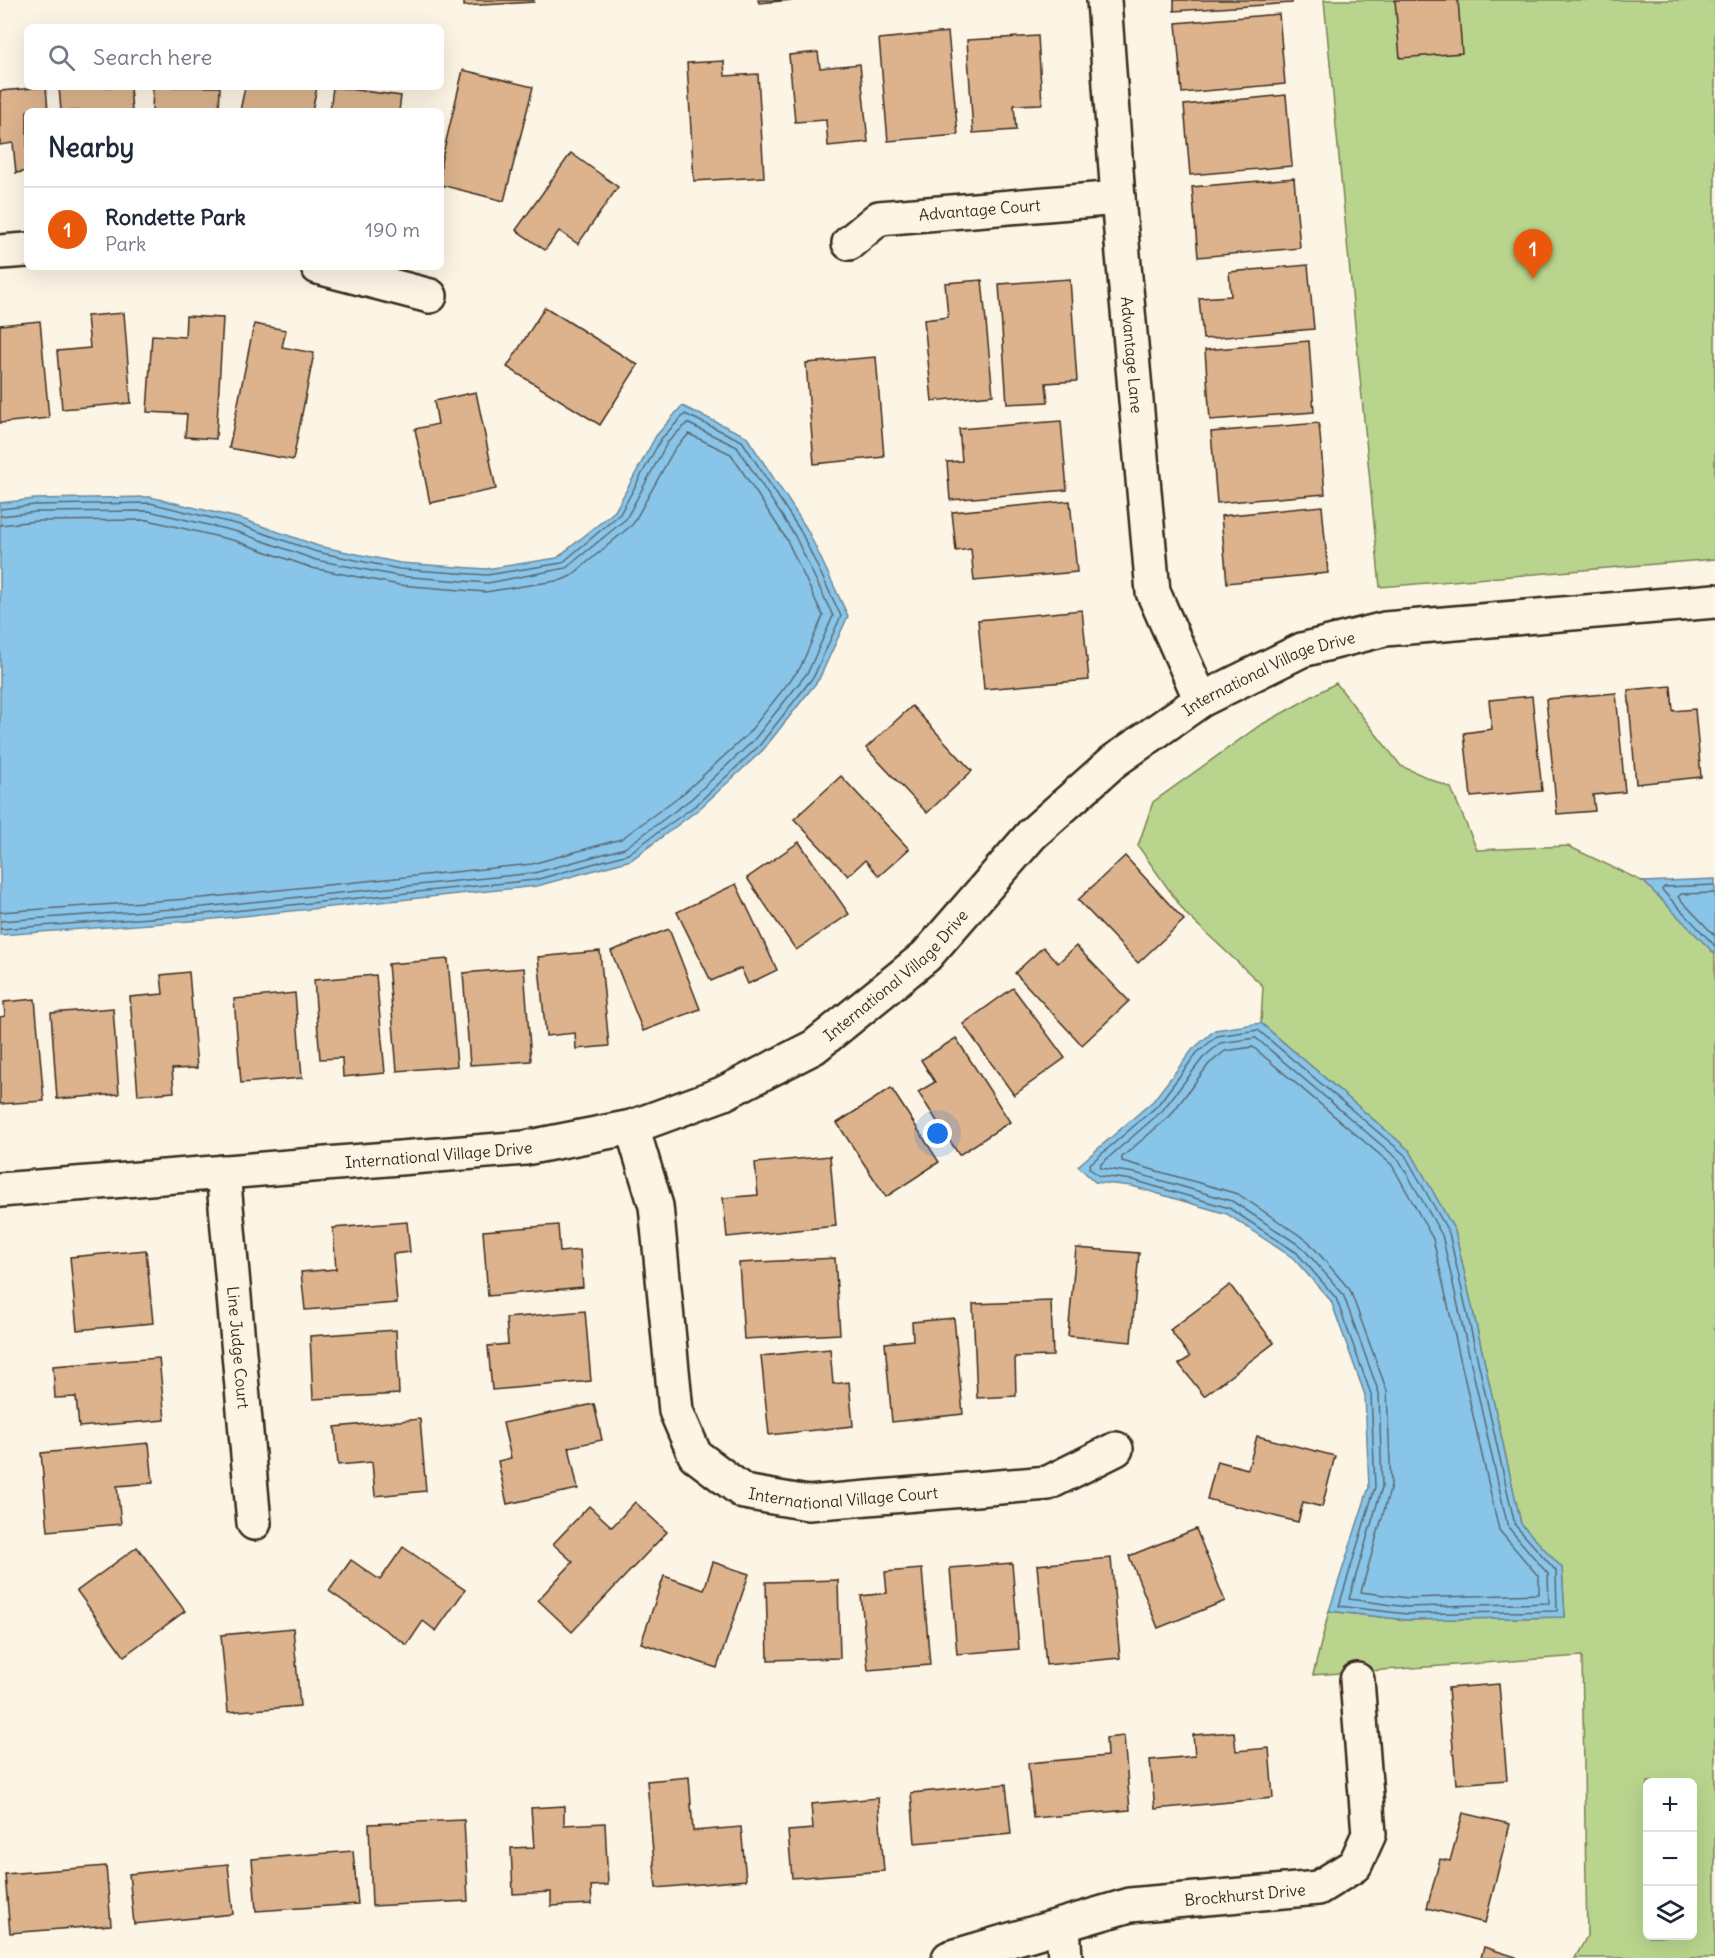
<!DOCTYPE html>
<html lang="en">
<head>
<meta charset="utf-8">
<style>
  body { margin:0; font-family:Delius,sans-serif; background:#f6f6f7; color:#1f2937 }
  .controls { position:absolute; right:18px; bottom:18px; display:grid; overflow:hidden; border-radius:9px; box-shadow:0 6px 24px #0002 }
  .controls button { width:54px; height:54px; display:grid; place-items:center; padding:0; border:0; border-bottom:2px solid #e0e1e3; background:#fff; color:#1f2937; font:30px sans-serif }
  .you { position:absolute; left:938px; top:1134px; width:21px; height:21px; margin:-15px; border:4px solid #fff; border-radius:50%; background:#1a73e8; box-shadow:0 0 0 9px #1a73e833 }
  .badge { display:grid; place-items:center; width:39px; height:39px; border-radius:50%; background:#ea580c; color:#fff; font-size:20px; font-weight:700 }
  .pin { position:absolute; translate:-50% -50px; filter:drop-shadow(0 2px 3px #0008) }
  .pin::after { content:''; position:absolute; top:32px; width:21px; height:18px; background:inherit; clip-path:polygon(0 0,100% 0,50% 100%) }
  .list { margin:0; padding:0; list-style:none }
  h2 { display:flex; justify-content:space-between; align-items:center; height:78px; margin:0; padding:0 24px; font-size:26px }
  h2 small { font-size:20px; font-weight:400; color:#747a83 }
  .list li { display:grid; grid-template-columns:39px 1fr auto; gap:18px; align-items:center; box-sizing:border-box; height:84px; padding:0 24px; border-top:2px solid #e0e1e3 }
  .list b { display:block; font-size:22px; white-space:nowrap }
  .list p { margin:0; font-size:20px; white-space:nowrap; color:#747a83 }
  .list em { font-size:20px; font-style:normal; color:#747a83 }
  .icon { flex:none; width:33px; height:33px; fill:none; stroke:currentColor; stroke-width:2; stroke-linecap:round; stroke-linejoin:round }
  .map { position:relative; flex:none; width:1715px; height:1958px; overflow:hidden }
  .search { position:absolute; background:#fff; box-shadow:0 6px 24px #0002; left:24px; top:24px; width:420px; height:66px; display:flex; align-items:center; gap:15px; box-sizing:border-box; padding:0 21px; border-radius:9px; color:#747a83; font-size:22px }
  .panel { position:absolute; background:#fff; box-shadow:0 6px 24px #0002; left:24px; top:108px; width:420px; height:162px; border-radius:9px }
  .map>svg:first-child { display:block }
  .green { fill:#b9d58d; stroke:#7a8056; stroke-width:1.5; fill-rule:evenodd }
  .water { fill:#89c5e9; stroke:#6a8798; stroke-width:1.5 }
  .lines { fill:none; stroke-linecap:round; stroke-linejoin:round }
  .shore { stroke:#5a686f; stroke-width:1.5 }
  .building { fill:#dcb38d; stroke:#3b2a1e; stroke-width:1.5 }
  .minor-casing { stroke:#3b2a1e; stroke-width:38 }
  .minor { stroke:#fcf5e5; stroke-width:33 }
  .labels { text-anchor:middle; dominant-baseline:central; stroke-width:5; stroke-linejoin:round; paint-order:stroke }
  .street-label { font-size:16px; fill:#3b2a1e; stroke:#fcf5e5 }
</style>
</head>
<body>
<div class="map">
<svg width="1715" height="1958" viewBox="0 0 1715 1958">
  <rect width="100%" height="100%" fill="#fcf5e5"/>
  <filter id="ink" filterUnits="userSpaceOnUse"><feTurbulence type="fractalNoise" baseFrequency=".0167" numOctaves="2"/><feDisplacementMap in="SourceGraphic" scale="12" xChannelSelector="R" yChannelSelector="G"/><feConvolveMatrix kernelMatrix="1 2 1 2 8 2 1 2 1" color-interpolation-filters="sRGB"/></filter>
  <g filter="url(#ink)">
    <!-- green -->
    <g class="green">
      <polygon points="1324,0 1715,0 1715,559 1380,587"/>
      <path d="M1336 683 1401 766 1451 788 1477 850 1568 846 1644 882 1715 954V1958H1575L1587 1936 1582 1656 1313 1675 1329 1611 1407 1620 1565 1617 1562 1568 1521 1524 1455 1231 1410 1151 1261 1023 1263 986 1186 914 1138 846 1153 802 1259 726ZM1648 1782H1692V1936H1648Z"/>
    </g>
    <!-- water -->
    <g class="water">
      <polygon points="682,406 746,436 807,529 848,616 819,679 763,750 699,809 631,860 537,886 204,920 0,935 0,503 35,499 150,497 242,519 318,546 400,563 486,569 557,558 615,511 656,436"/>
      <polygon points="1715,879 1715,954 1644,882"/>
      <polygon points="1261,1023 1410,1151 1455,1231 1521,1524 1562,1568 1565,1617 1407,1620 1329,1611 1369,1487 1365,1395 1331,1301 1293,1258 1227,1214 1132,1186 1095,1182 1078,1166 1153,1101 1193,1049 1215,1030"/>
    </g>
    <g class="lines">
      <!-- shore -->
      <g class="shore">
        <polyline points="0,509 35,505 150,503 240,525 317,552 399,569 487,575 562,563 620,514 661,439 685,414 742,441 801,532 841,616 814,676 759,746 696,805 628,854 535,880 204,914 0,929"/>
        <polyline points="0,516 36,512 149,511 238,532 316,560 398,576 488,583 566,568 626,519 667,443 687,423 737,447 795,536 833,616 808,672 753,741 691,799 625,848 534,873 203,907 0,921"/>
        <polyline points="0,525 36,521 148,520 236,541 312,568 399,585 485,592 562,580 571,576 633,524 675,448 689,434 731,454 787,540 823,616 800,668 747,735 685,792 621,839 532,864 202,898 0,912"/>
        <polyline points="1715,885 1664,887 1662,890 1715,946"/>
        <polyline points="1715,893 1681,894 1678,897 1715,936"/>
        <polygon points="1258,1030 1405,1155 1449,1233 1515,1525 1556,1571 1557,1611 1407,1614 1339,1606 1375,1487 1371,1394 1336,1298 1297,1253 1229,1208 1133,1180 1099,1176 1089,1168 1090,1164 1157,1106 1197,1053 1217,1036"/>
        <polygon points="1256,1038 1399,1160 1442,1235 1508,1527 1548,1574 1549,1603 1407,1607 1349,1599 1382,1487 1379,1393 1343,1294 1302,1247 1232,1201 1135,1173 1100,1168 1101,1164 1162,1111 1203,1058 1220,1043"/>
        <polygon points="1253,1047 1392,1165 1433,1239 1499,1530 1539,1577 1539,1594 1408,1598 1361,1592 1391,1486 1387,1391 1350,1290 1308,1241 1238,1194 1122,1161 1122,1157 1170,1116 1209,1064 1225,1051"/>
      </g>
    </g>
    <!-- building -->
    <g class="building">
      <polygon points="464,0 534,0 534,2 464,6"/>
      <polygon points="758,0 793,0 759,3"/>
      <polygon points="1174,0 1292,0 1292,3 1174,11"/>
      <polygon points="1395,0 1458,0 1462,53 1400,58"/>
      <polygon points="1279,14 1285,84 1182,93 1176,23"/>
      <polygon points="948,32 958,135 888,141 879,39"/>
      <polygon points="1038,36 1042,104 1014,105 1016,130 973,133 967,40"/>
      <polygon points="818,52 820,68 860,64 868,142 828,146 826,120 795,122 789,55"/>
      <polygon points="724,61 725,76 758,74 764,177 694,181 687,63"/>
      <polygon points="463,70 533,87 504,201 441,185 441,162"/>
      <polygon points="46,87 48,111 27,111 27,171 16,173 13,143 0,145 0,91"/>
      <polygon points="59,87 130,87 132,111 61,111"/>
      <polygon points="153,87 220,87 219,111 152,111"/>
      <polygon points="245,87 317,87 312,111 240,111"/>
      <polygon points="333,87 401,96 399,111 330,111"/>
      <polygon points="1286,95 1292,166 1190,175 1184,105"/>
      <polygon points="571,153 618,187 578,244 559,231 545,250 516,230"/>
      <polygon points="1294,178 1300,248 1198,257 1192,187"/>
      <polygon points="1308,265 1314,329 1203,339 1199,298 1231,296 1229,272"/>
      <polygon points="1070,279 1077,381 1046,383 1048,402 1007,404 999,284"/>
      <polygon points="982,280 993,395 932,401 924,320 948,317 945,283"/>
      <polygon points="545,307 638,365 600,425 507,367"/>
      <polygon points="124,313 131,403 62,409 57,351 90,348 87,316"/>
      <polygon points="186,316 223,318 216,439 185,437 187,414 147,412 152,335 185,337"/>
      <polygon points="40,321 49,418 0,423 0,325"/>
      <polygon points="254,324 286,330 282,347 314,353 293,460 229,448"/>
      <polygon points="1309,341 1314,412 1210,420 1205,350"/>
      <polygon points="876,357 884,457 814,464 806,363"/>
      <polygon points="476,392 496,489 430,503 415,429 438,424 434,401"/>
      <polygon points="1061,421 1067,490 950,500 947,462 962,461 959,429"/>
      <polygon points="1319,423 1325,494 1217,503 1211,432"/>
      <polygon points="1070,501 1077,572 974,581 971,549 956,551 952,512"/>
      <polygon points="1322,506 1328,573 1227,583 1221,516"/>
      <polygon points="1082,610 1089,680 984,689 978,620"/>
      <polygon points="1671,686 1673,711 1695,709 1701,777 1636,784 1628,690"/>
      <polygon points="1616,693 1625,792 1593,795 1595,811 1557,814 1546,699"/>
      <polygon points="1532,696 1542,791 1471,797 1464,733 1492,729 1489,700"/>
      <polygon points="912,706 972,771 927,813 866,748"/>
      <polygon points="841,776 909,849 879,876 865,860 848,876 794,819"/>
      <polygon points="799,842 849,914 796,950 747,878"/>
      <polygon points="1125,856 1184,920 1138,963 1078,900"/>
      <polygon points="736,884 777,970 748,984 741,968 711,981 677,912"/>
      <polygon points="669,929 700,1009 643,1031 611,951"/>
      <polygon points="1076,946 1129,1001 1082,1045 1015,973 1043,947 1058,963"/>
      <polygon points="600,951 609,1046 576,1049 575,1033 546,1036 538,957"/>
      <polygon points="448,959 457,1066 397,1071 388,964"/>
      <polygon points="524,968 531,1061 470,1065 463,973"/>
      <polygon points="189,972 197,1068 172,1069 174,1092 138,1095 130,997 163,994 161,975"/>
      <polygon points="376,975 385,1073 343,1077 342,1058 320,1059 314,980"/>
      <polygon points="1013,988 1065,1058 1014,1095 963,1024"/>
      <polygon points="295,993 302,1078 241,1083 234,999"/>
      <polygon points="35,999 44,1101 0,1104 0,1017 5,1016 4,1002"/>
      <polygon points="113,1008 119,1094 57,1099 51,1013"/>
      <polygon points="956,1038 1010,1122 959,1155 918,1092 935,1082 921,1060"/>
      <polygon points="891,1088 939,1162 886,1197 837,1123"/>
      <polygon points="830,1156 836,1226 727,1237 723,1198 758,1195 755,1163"/>
      <polygon points="407,1222 410,1252 393,1254 397,1303 305,1310 301,1272 336,1269 333,1228"/>
      <polygon points="558,1225 560,1252 580,1250 583,1287 488,1296 483,1231"/>
      <polygon points="1076,1248 1139,1253 1131,1342 1068,1336"/>
      <polygon points="146,1250 153,1323 77,1330 70,1257"/>
      <polygon points="835,1258 840,1334 744,1339 739,1263"/>
      <polygon points="1230,1285 1274,1343 1204,1396 1179,1364 1190,1357 1170,1330"/>
      <polygon points="1051,1301 1053,1356 1015,1357 1016,1396 977,1398 973,1304"/>
      <polygon points="585,1311 591,1381 492,1390 488,1346 508,1344 506,1318"/>
      <polygon points="954,1318 963,1414 892,1422 885,1343 913,1340 912,1322"/>
      <polygon points="396,1330 399,1394 313,1399 310,1336"/>
      <polygon points="830,1349 833,1384 849,1382 853,1426 769,1435 761,1356"/>
      <polygon points="159,1358 165,1420 79,1427 76,1397 55,1398 53,1366"/>
      <polygon points="594,1404 602,1440 569,1447 578,1489 507,1504 498,1461 511,1458 503,1423"/>
      <polygon points="420,1419 426,1491 375,1496 372,1462 338,1465 335,1427"/>
      <polygon points="1257,1436 1335,1456 1322,1507 1303,1502 1298,1522 1207,1499 1217,1461 1248,1469"/>
      <polygon points="149,1443 153,1483 117,1486 121,1524 48,1531 41,1453"/>
      <polygon points="635,1502 667,1532 572,1632 538,1600 573,1562 553,1544 589,1506 612,1527"/>
      <polygon points="1196,1529 1225,1601 1158,1628 1129,1556"/>
      <polygon points="137,1547 185,1611 124,1656 77,1591"/>
      <polygon points="403,1547 465,1590 436,1631 423,1621 407,1645 329,1591 351,1560 380,1580"/>
      <polygon points="1111,1558 1120,1658 1046,1665 1037,1565"/>
      <polygon points="713,1562 749,1574 717,1668 641,1643 664,1576 704,1590"/>
      <polygon points="1012,1563 1019,1649 957,1654 950,1568"/>
      <polygon points="922,1569 930,1665 868,1670 861,1596 887,1593 885,1572"/>
      <polygon points="838,1580 840,1658 768,1660 766,1582"/>
      <polygon points="293,1628 300,1706 228,1712 221,1635"/>
      <polygon points="1499,1684 1507,1780 1456,1784 1448,1688"/>
      <polygon points="1234,1732 1236,1751 1269,1748 1273,1798 1155,1809 1150,1760 1195,1756 1193,1735"/>
      <polygon points="1124,1736 1130,1810 1033,1818 1028,1763 1107,1756 1106,1738"/>
      <polygon points="689,1777 693,1831 741,1827 746,1880 656,1888 647,1781"/>
      <polygon points="1006,1784 1011,1834 915,1843 911,1793"/>
      <polygon points="878,1798 884,1871 792,1878 788,1831 813,1829 811,1804"/>
      <polygon points="564,1806 564,1825 605,1823 608,1885 591,1886 592,1904 551,1906 551,1892 513,1894 511,1848 534,1847 531,1808"/>
      <polygon points="1463,1813 1510,1824 1485,1923 1427,1908 1440,1859 1450,1861"/>
      <polygon points="464,1820 468,1901 372,1906 369,1824"/>
      <polygon points="353,1851 358,1904 256,1911 252,1859"/>
      <polygon points="228,1864 233,1914 134,1924 129,1874"/>
      <polygon points="106,1866 111,1925 10,1933 5,1874"/>
      <polygon points="1484,1947 1516,1957 1516,1958 1481,1958"/>
    </g>
    <g class="lines">
      <!-- minor casing -->
      <g class="minor-casing">
        <g id="minor">
          <path id="s1" d="M1104 0 1118 198 1153 592 1201 700"/>
          <path id="s2" d="M849 243 879 218 1118 198"/>
          <polyline points="0,252 27,250"/>
          <polyline points="318,267 430,296"/>
          <path id="s3" d="M632 1127 656 1206 676 1411 695 1455 744 1492 808 1503 1048 1483 1116 1449"/>
          <path id="s4" d="M223 1172 254 1523"/>
          <path id="s5" d="M0 1190 525 1148 632 1127 722 1094 814 1047 926 956 1032 834 1114 761 1201 700 1302 650 1385 629 1715 601"/>
          <polyline points="1063,1926 1065,1958"/>
          <path id="s6" d="M949 1958 1130 1905 1318 1888 1355 1865 1369 1834 1357 1680"/>
        </g>
      </g>
      <!-- minor -->
      <use href="#minor" class="minor"/>
    </g>
  </g>
  <g class="labels">
    <!-- street labels -->
    <g class="street-label">
      <text stroke="none"><textPath href="#s2" startOffset="140">Advantage Court</textPath></text>
      <text stroke="none"><textPath href="#s1" startOffset="356">Advantage Lane</textPath></text>
      <text stroke="none"><textPath href="#s5" startOffset="1430">International Village Drive</textPath></text>
      <text stroke="none"><textPath href="#s5" startOffset="944">International Village Drive</textPath></text>
      <text stroke="none"><textPath href="#s5" startOffset="440">International Village Drive</textPath></text>
      <text stroke="none"><textPath href="#s4" startOffset="176">Line Judge Court</textPath></text>
      <text stroke="none"><textPath href="#s3" startOffset="498">International Village Court</textPath></text>
      <text stroke="none"><textPath href="#s6" startOffset="304">Brockhurst Drive</textPath></text>
    </g>
  </g>
</svg>
<div class="controls">
<button>+</button>
<button>−</button>
<button><svg class="icon" aria-label="layers" viewBox="0 0 24 24"><path d="M12 4l9 5-9 5-9-5zM3 14l9 5 9-5"/></svg></button>
</div>
<div class="you"></div>
<div class="pin badge" style="left:1533px;top:279px">1</div>
<div class="search"><svg class="icon" aria-label="search" viewBox="0 0 24 24"><circle cx="10" cy="10" r="6"/><path d="M15 15l6 6"/></svg>Search here</div>
<section class="panel">
<h2>Nearby<small></small></h2>
<ul class="list">
<li><span class="badge">1</span><div><b>Rondette Park</b><p>Park</p></div><em>190 m</em></li>
</ul>
</section>
</div>
</body>
</html>
